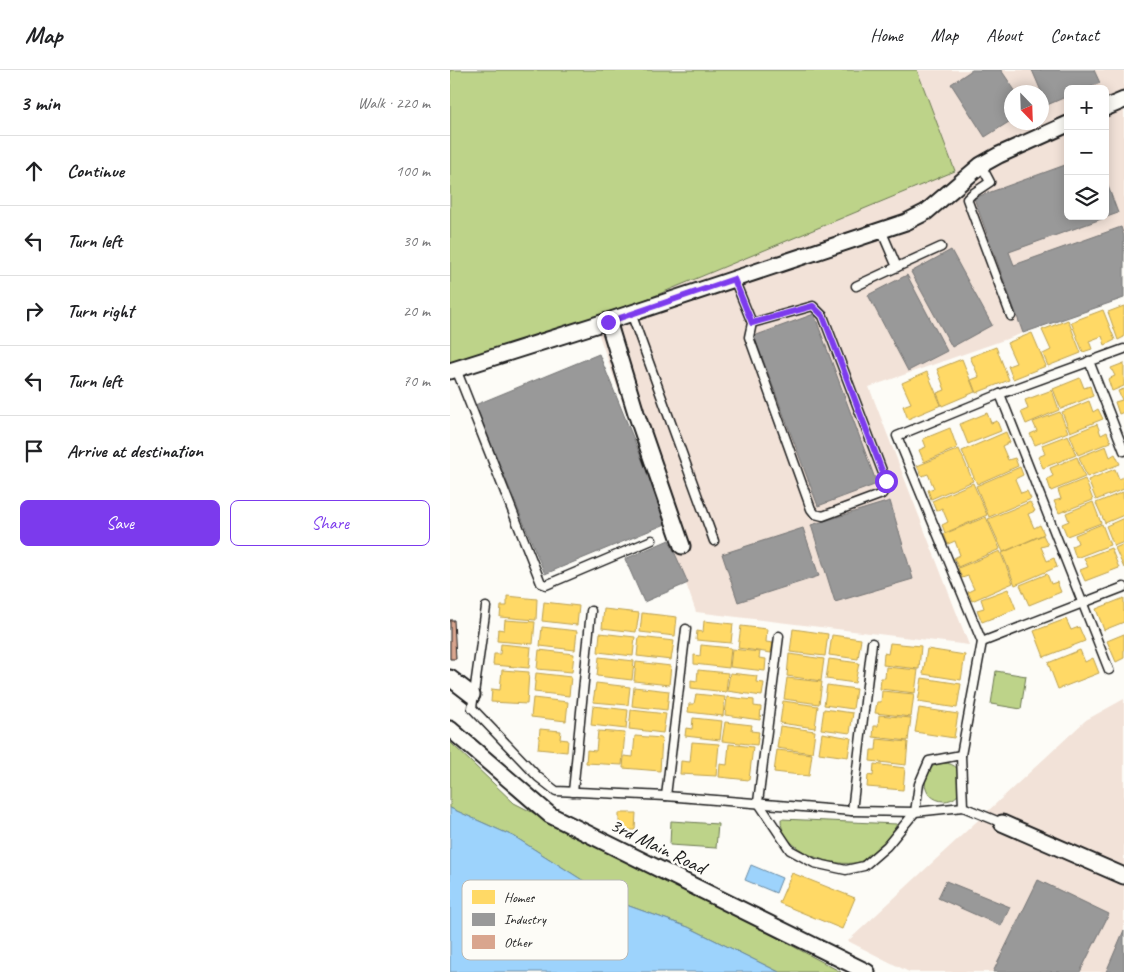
<!DOCTYPE html>
<html lang="en">
<head>
<meta charset="utf-8">
<style>
  body { margin:0; font-family:Caveat,sans-serif; background:#f6f6f6; color:#202124 }
  .controls { position:absolute; right:15px; top:15px; display:grid; overflow:hidden; border-radius:8px; box-shadow:0 2px 12px #0003 }
  .controls button { width:45px; height:45px; display:grid; place-items:center; padding:0; border:0; border-bottom:1px solid #e0e0e0; background:#fff; color:#202124; font:25px sans-serif }
  .compass { position:absolute; left:554px; top:15px; width:45px; height:45px; border-radius:50%; background:#fff; box-shadow:0 2px 12px #0003; rotate:157deg }
  .stop { position:absolute; width:15px; height:15px; margin:-11px; border:4px solid #7c3aed; border-radius:50%; background:#fff }
  .stop.end { background:#7c3aed; border-color:#fff; box-shadow:0 1px 5px #0008 }
  .list { margin:0; padding:0; list-style:none }
  h2 { display:flex; justify-content:space-between; align-items:center; height:65px; margin:0; padding:0 20px; font-size:21px }
  h2 small { font-size:16px; font-weight:400; color:#757577 }
  .list li { display:grid; grid-template-columns:32px 1fr auto; gap:15px; align-items:center; box-sizing:border-box; height:70px; padding:0 20px; border-top:1px solid #e0e0e0 }
  .list b { display:block; font-size:19px; white-space:nowrap }
  .list em { font-size:16px; font-style:normal; color:#757577 }
  .actions { display:flex; gap:10px; padding:15px 20px }
  .actions a { flex:1; padding:11px 0; border:1px solid #7c3aed; border-radius:8px; text-align:center; font-size:18px; color:#7c3aed }
  .actions .main { background:#7c3aed; color:#fff }
  .icon { flex:none; width:28px; height:28px; fill:none; stroke:currentColor; stroke-width:2; stroke-linecap:round; stroke-linejoin:round }
  .map { position:relative; flex:none; width:674px; height:902px; overflow:hidden }
  header { display:flex; align-items:center; gap:30px; box-sizing:border-box; height:70px; padding:0 25px; background:#fff; border-bottom:1px solid #e0e0e0 }
  header strong { font-size:24px }
  nav { display:flex; gap:28px; margin-inline-start:auto; font-size:18px }
  main { display:flex }
  aside { flex:1; background:#fff }
  .map>svg:first-child { display:block }
  .built { fill:#f2e2d8; fill-rule:evenodd }
  .green { fill:#bdd389; stroke:#6c7852 }
  .water { fill:#9dd3fc; stroke:#698aa2 }
  .homes { fill:#ffd966; stroke:#bba050 }
  .industry { fill:#999; stroke:#747474 }
  .building { fill:#d9a58e; stroke:#1c1c1c }
  .lines { fill:none; stroke-linecap:round; stroke-linejoin:round }
  .lane-casing { stroke:#1c1c1c; stroke-width:11 }
  .street-casing { stroke:#1c1c1c; stroke-width:19 }
  .lane { stroke:#fdfcf7; stroke-width:8 }
  .street { stroke:#fdfcf7; stroke-width:15 }
  .route { stroke:#7c3aed; stroke-width:6 }
  .labels { text-anchor:middle; dominant-baseline:central; stroke-width:5; stroke-linejoin:round; paint-order:stroke }
  .street-label { font-size:20px; fill:#1c1c1c; stroke:#fdfcf7 }
  .key { fill:#fdfcf7; stroke:#bab9b5; stroke-width:1 }
  .key-label { font-size:14px; fill:#1c1c1c }
</style>
</head>
<body>
<header>
<strong>Map</strong>
<nav><a>Home</a><a>Map</a><a>About</a><a>Contact</a></nav>
</header>
<main>
<aside>
<h2>3 min<small>Walk · 220 m</small></h2>
<ul class="list">
<li><svg class="icon" aria-label="ahead" viewBox="0 0 24 24"><path d="M12 20V5M6 11l6-6 6 6"/></svg><div><b>Continue</b></div><em>100 m</em></li>
<li><svg class="icon" aria-label="left" viewBox="0 0 24 24"><path d="M17 20v-9H6M10 6l-5 5 5 5"/></svg><div><b>Turn left</b></div><em>30 m</em></li>
<li><svg class="icon" aria-label="right" viewBox="0 0 24 24"><path d="M7 20v-9h11M14 6l5 5-5 5"/></svg><div><b>Turn right</b></div><em>20 m</em></li>
<li><svg class="icon" aria-label="left" viewBox="0 0 24 24"><path d="M17 20v-9H6M10 6l-5 5 5 5"/></svg><div><b>Turn left</b></div><em>70 m</em></li>
<li><svg class="icon" aria-label="arrive" viewBox="0 0 24 24"><path d="M6 21V4h12l-3 4 3 4H6"/></svg><div><b>Arrive at destination</b></div></li>
</ul>
<div class="actions"><a class="main">Save</a><a>Share</a></div>
</aside>
<div class="map">
<svg width="674" height="902" viewBox="0 0 674 902">
  <rect width="100%" height="100%" fill="#fdfcf7"/>
  <filter id="ink" filterUnits="userSpaceOnUse"><feTurbulence type="fractalNoise" baseFrequency=".02" numOctaves="2"/><feDisplacementMap in="SourceGraphic" scale="10" xChannelSelector="R" yChannelSelector="G"/><feConvolveMatrix kernelMatrix="1 2 1 2 8 2 1 2 1" color-interpolation-filters="sRGB"/></filter>
  <g filter="url(#ink)">
    <!-- built -->
    <g class="built">
      <path d="M467 0H674V228L419 317 519 575 246 542 144 251 505 101ZM618 19H655V146H618ZM562 22H592V52H562Z"/>
      <polygon points="674,629 674,902 459,902 398,871 636,650"/>
    </g>
    <!-- green -->
    <g class="green">
      <polygon points="0,0 467,0 505,101 144,251 0,294"/>
      <polygon points="546,601 576,606 571,639 541,634"/>
      <polygon points="0,672 64,733 296,851 391,902 329,902 238,857 165,831 65,767 0,738"/>
      <circle cx="494" cy="712" r="19"/>
      <path d="M331 749 447 754C440 768 424 787 409 792 384 799 329 780 331 749Z"/>
      <polygon points="221,751 268,754 266,778 220,775"/>
    </g>
    <!-- water -->
    <g class="water">
      <polygon points="0,738 65,767 165,831 238,857 329,902 0,902"/>
      <polygon points="301,795 332,808 326,823 295,810"/>
    </g>
    <!-- homes -->
    <g class="homes">
      <polygon points="674,236 674,267 668,270 658,242"/>
      <polygon points="653,240 665,270 655,275 652,266 639,271 642,279 633,282 621,252"/>
      <polygon points="618,250 631,283 598,296 593,284 601,280 592,260"/>
      <polygon points="582,263 596,296 563,309 558,296 566,293 557,273"/>
      <polygon points="546,277 559,310 526,323 521,310 529,307 520,287"/>
      <polygon points="512,289 525,322 492,336 487,323 495,320 487,299"/>
      <polygon points="674,293 674,316 662,321 658,309 665,306 661,298"/>
      <polygon points="477,302 491,335 458,349 453,336 461,333 452,313"/>
      <polygon points="630,308 634,318 640,316 643,326 611,339 603,319"/>
      <polygon points="674,319 674,342 669,344 665,332 672,330 668,321"/>
      <polygon points="602,320 609,340 576,354 571,342 578,339 575,330"/>
      <polygon points="639,331 643,342 648,339 653,349 620,362 612,342"/>
      <polygon points="610,342 618,362 585,375 580,364 587,361 583,352"/>
      <polygon points="537,343 541,353 547,351 551,361 518,374 510,354"/>
      <polygon points="647,354 651,365 657,362 661,372 628,385 620,365"/>
      <polygon points="500,358 507,378 474,392 469,380 476,377 473,369"/>
      <polygon points="556,362 560,372 552,376 558,390 565,388 568,396 527,414 512,381"/>
      <polygon points="618,365 626,385 593,398 588,387 595,384 592,375"/>
      <polygon points="656,376 660,387 665,384 670,394 637,407 629,387"/>
      <polygon points="509,379 523,411 481,429 478,420 484,418 478,404 472,406 467,396"/>
      <polygon points="627,387 635,407 601,421 597,409 603,406 600,398"/>
      <polygon points="570,397 573,405 565,409 571,423 577,421 581,429 539,447 526,416"/>
      <polygon points="665,399 669,409 674,407 674,419 646,430 638,410"/>
      <polygon points="635,409 643,430 609,443 604,431 611,429 608,420"/>
      <polygon points="523,413 537,445 495,463 492,455 498,452 492,438 486,441 482,431"/>
      <polygon points="673,422 674,445 655,453 646,433"/>
      <polygon points="580,432 585,441 578,444 584,458 590,455 594,464 553,482 538,449"/>
      <polygon points="643,432 651,453 617,466 612,454 619,451 616,443"/>
      <polygon points="536,447 550,479 508,497 504,488 510,485 505,471 498,474 494,464"/>
      <polygon points="674,448 674,472 664,476 656,456"/>
      <polygon points="652,454 660,475 626,488 622,476 628,473 625,465"/>
      <polygon points="593,465 598,475 591,477 597,491 604,488 607,497 565,515 552,483"/>
      <polygon points="674,474 674,498 665,478"/>
      <polygon points="661,478 669,498 635,511 630,500 638,497 634,488"/>
      <polygon points="550,481 563,513 522,531 518,522 524,519 518,506 512,508 508,498"/>
      <polygon points="597,504 601,514 607,512 611,522 579,535 570,515"/>
      <polygon points="558,519 566,539 532,552 527,540 534,538 531,529"/>
      <polygon points="57,526 87,529 86,550 50,547 51,536 57,536"/>
      <polygon points="674,528 674,552 654,560 646,539"/>
      <polygon points="94,532 129,536 127,555 92,551"/>
      <polygon points="154,539 189,543 186,562 152,558"/>
      <polygon points="192,543 227,547 225,566 190,562"/>
      <polygon points="616,549 621,560 629,557 635,571 594,587 584,561"/>
      <polygon points="55,550 85,552 83,574 47,571 48,559 54,560"/>
      <polygon points="254,551 283,554 281,573 246,570 247,561 253,562"/>
      <polygon points="291,556 317,559 316,572 323,573 321,583 288,578"/>
      <polygon points="92,557 127,561 125,580 90,576"/>
      <polygon points="343,559 378,564 375,586 340,582"/>
      <polygon points="150,563 185,567 183,586 148,582"/>
      <polygon points="674,564 674,588 666,592 657,571"/>
      <polygon points="382,565 411,569 408,589 379,585"/>
      <polygon points="189,567 224,571 221,590 187,586"/>
      <polygon points="440,573 471,576 469,599 433,595 434,583 438,584"/>
      <polygon points="51,574 81,577 79,598 43,595 44,584 50,584"/>
      <polygon points="251,575 281,578 279,598 244,594 244,585 250,586"/>
      <polygon points="282,579 310,582 309,588 316,589 315,601 280,597"/>
      <polygon points="477,579 515,585 511,610 473,604"/>
      <polygon points="89,580 124,584 122,602 87,599"/>
      <polygon points="630,580 635,592 643,588 649,603 608,619 598,593"/>
      <polygon points="339,584 374,589 371,611 337,606"/>
      <polygon points="149,587 184,591 182,610 147,606"/>
      <polygon points="379,589 409,593 405,613 376,609"/>
      <polygon points="186,592 221,596 219,615 184,611"/>
      <polygon points="436,597 468,600 465,623 430,619 431,608 435,608"/>
      <polygon points="52,600 79,602 77,634 41,632 42,619 50,620"/>
      <polygon points="248,600 278,603 276,622 241,618 241,610 247,611"/>
      <polygon points="86,603 121,607 119,626 84,622"/>
      <polygon points="280,603 307,606 306,612 314,613 312,626 277,621"/>
      <polygon points="337,608 372,612 369,634 334,629"/>
      <polygon points="472,608 511,614 507,638 468,632"/>
      <polygon points="146,613 180,617 178,635 143,632"/>
      <polygon points="377,615 406,619 403,639 374,635"/>
      <polygon points="184,617 219,621 217,640 182,636"/>
      <polygon points="432,621 464,624 461,647 425,643 427,632 431,632"/>
      <polygon points="246,624 275,627 273,646 238,642 239,634 244,634"/>
      <polygon points="277,627 304,630 304,636 311,637 310,650 275,645"/>
      <polygon points="83,628 118,632 116,651 81,647"/>
      <polygon points="333,631 368,636 365,658 330,653"/>
      <polygon points="143,636 178,640 176,659 141,655"/>
      <polygon points="469,638 508,644 504,668 465,662"/>
      <polygon points="374,639 403,643 400,663 371,659"/>
      <polygon points="181,640 216,644 213,663 179,659"/>
      <polygon points="429,645 461,648 458,671 423,667 424,656 428,656"/>
      <polygon points="243,648 272,651 270,670 235,666 236,658 242,659"/>
      <polygon points="275,652 302,655 301,661 309,662 307,675 272,671"/>
      <polygon points="330,656 365,661 362,683 327,678"/>
      <polygon points="90,659 111,661 110,669 118,670 117,682 88,679"/>
      <polygon points="148,661 175,663 172,695 136,693 137,680 146,681"/>
      <polygon points="372,663 401,668 398,687 369,683"/>
      <polygon points="185,666 212,668 210,701 173,698 174,686 183,687"/>
      <polygon points="427,669 458,672 456,695 420,691 421,680 426,680"/>
      <polygon points="242,672 269,674 266,706 230,704 231,691 240,692"/>
      <polygon points="279,674 303,677 299,710 269,707 270,694 277,695"/>
      <polygon points="327,680 362,684 359,706 324,702"/>
      <polygon points="424,694 455,698 453,720 417,717 418,705 423,706"/>
      <polygon points="169,743 186,743 185,760 169,760"/>
      <polygon points="342,803 405,828 392,859 329,833"/>
    </g>
    <!-- industry -->
    <g class="industry">
      <polygon points="522,0 551,0 566,22 562,22 562,50 535,67 501,14"/>
      <polygon points="582,0 644,0 650,13 636,19 618,19 618,26 597,35"/>
      <polygon points="618,94 618,146 655,146 655,108 668,143 559,182 564,195 671,157 674,166 674,228 573,263 524,128"/>
      <polygon points="501,180 542,255 502,277 461,202"/>
      <polygon points="457,205 497,281 458,301 418,225"/>
      <polygon points="364,244 427,414 368,436 304,266"/>
      <polygon points="149,284 218,453 95,504 25,335"/>
      <polygon points="440,431 463,509 385,532 361,455"/>
      <polygon points="353,458 369,506 288,532 272,484"/>
      <polygon points="219,470 238,513 194,532 175,489"/>
      <polygon points="588,810 659,844 630,902 543,902"/>
      <polygon points="496,811 560,837 551,856 488,828"/>
      <polygon points="674,860 674,902 656,902"/>
    </g>
    <!-- building -->
    <polygon class="building" points="0,550 4,550 6,589 0,589"/>
    <g class="lines">
      <!-- lane casing -->
      <g class="lane-casing">
        <g id="lane">
          <polyline points="531,95 540,112 522,124 517,129 561,246"/>
          <polyline points="447,197 491,177"/>
          <polyline points="284,209 302,253 299,267 361,439 365,444 373,446 432,424 436,418 436,411 373,246 363,236 302,253"/>
          <polyline points="406,216 447,197 431,160"/>
          <polyline points="181,243 264,471"/>
          <polyline points="639,291 674,381"/>
          <polyline points="6,299 91,513 96,515 202,470"/>
          <polyline points="550,324 659,600"/>
          <polyline points="36,537 22,638 88,707 106,721 216,726 402,741 465,742 513,737 552,753"/>
          <polyline points="329,566 308,732 340,780 364,793 396,800 414,796 437,776 465,742 469,714 479,691 511,685"/>
          <polyline points="532,572 674,517"/>
          <polyline points="123,722 141,541"/>
          <polyline points="216,726 236,559"/>
          <polyline points="513,737 511,685 532,572 447,366 550,324 674,279"/>
          <polyline points="402,741 422,573"/>
        </g>
      </g>
      <!-- street casing -->
      <g class="street-casing">
        <g id="street">
          <polyline points="655,38 674,30"/>
          <polyline points="158,251 186,343 232,476"/>
          <polyline points="0,301 158,251 456,152 476,142 531,95 549,85 618,54"/>
          <polyline points="0,608 22,625"/>
          <polyline points="0,659 100,745 417,902"/>
          <polyline points="552,753 674,806"/>
        </g>
      </g>
      <!-- lane -->
      <use href="#lane" class="lane"/>
      <!-- street -->
      <use href="#street" class="street"/>
    </g>
  </g>
  <g class="lines" filter="url(#ink)">
    <!-- route -->
    <polyline class="route" points="158,252 284,209 302,253 363,236 373,246 436,411"/>
  </g>
  <g class="labels">
    <!-- street labels -->
    <g class="street-label">
      <text transform="translate(208 776) rotate(26)">3rd Main Road</text>
    </g>
  </g>
  <!-- legend -->
  <rect x="12" y="810" width="166" height="80" rx="8" class="key"/>
  <rect x="22" y="820" width="23" height="14" fill="#ffd966"/>
  <rect x="22" y="843" width="23" height="13" fill="#999"/>
  <rect x="22" y="865" width="23" height="14" fill="#d9a58e"/>
  <g class="key-label">
    <text x="54" y="832">Homes</text>
    <text x="54" y="854">Industry</text>
    <text x="54" y="877">Other</text>
  </g>
</svg>
<div class="controls">
<button>+</button>
<button>−</button>
<button><svg class="icon" aria-label="layers" viewBox="0 0 24 24"><path d="M12 4l9 5-9 5-9-5zM3 14l9 5 9-5"/></svg></button>
</div>
<svg class="compass" viewBox="-18 -18 36 36"><path d="M0-13l5 13h-10z" fill="#e53935"/><path d="M0 13l5-13h-10z" fill="#757577"/></svg>
<div class="stop" style="left:436px;top:411px"></div>
<div class="stop end" style="left:158px;top:252px"></div>
</div>
</main>
</body>
</html>
